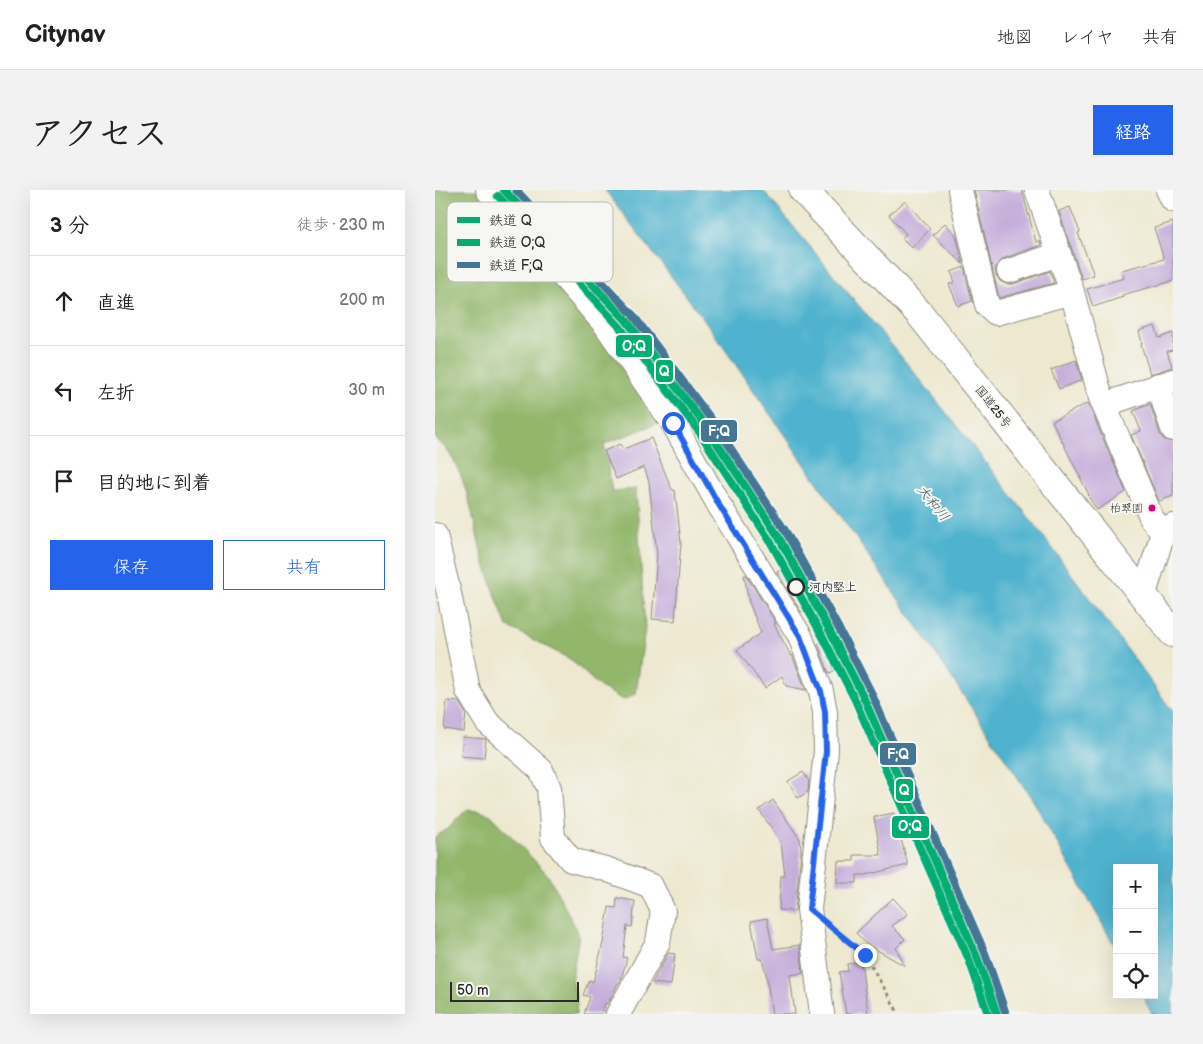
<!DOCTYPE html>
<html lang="ja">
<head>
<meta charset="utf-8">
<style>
  body { margin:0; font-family:"Balsamiq Sans","Klee One",sans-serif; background:#f2f2f2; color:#202124 }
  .controls { position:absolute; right:15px; bottom:15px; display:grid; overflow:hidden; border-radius:0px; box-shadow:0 5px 20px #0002 }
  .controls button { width:45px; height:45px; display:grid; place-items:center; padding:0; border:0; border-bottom:1px solid #e0e0e0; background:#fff; color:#202124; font:25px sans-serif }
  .scale { position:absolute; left:15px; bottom:12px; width:129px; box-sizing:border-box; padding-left:5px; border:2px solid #2b2b2b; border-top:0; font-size:14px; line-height:18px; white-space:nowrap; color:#2b2b2b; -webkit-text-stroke:4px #f6f6f2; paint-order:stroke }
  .stop { position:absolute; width:15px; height:15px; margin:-11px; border:4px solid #2563eb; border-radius:50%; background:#fff }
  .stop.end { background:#2563eb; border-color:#fff; box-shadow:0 1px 5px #0008 }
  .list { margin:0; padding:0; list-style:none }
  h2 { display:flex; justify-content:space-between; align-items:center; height:65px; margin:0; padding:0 20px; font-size:21px }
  h2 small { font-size:16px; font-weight:400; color:#757577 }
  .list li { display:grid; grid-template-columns:32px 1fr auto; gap:15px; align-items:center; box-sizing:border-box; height:90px; padding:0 20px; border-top:1px solid #e0e0e0 }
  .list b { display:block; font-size:19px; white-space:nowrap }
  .list em { font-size:16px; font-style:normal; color:#757577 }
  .actions { display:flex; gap:10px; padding:15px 20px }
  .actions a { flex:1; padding:11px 0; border:1px solid #2563eb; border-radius:0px; text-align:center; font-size:18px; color:#2563eb }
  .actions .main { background:#2563eb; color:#fff }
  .icon { flex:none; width:28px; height:28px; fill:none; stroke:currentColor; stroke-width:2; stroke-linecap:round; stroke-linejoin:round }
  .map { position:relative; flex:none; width:738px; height:824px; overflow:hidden; border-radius:0px }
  header { display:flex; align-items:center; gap:30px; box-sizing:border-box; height:70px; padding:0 25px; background:#fff; border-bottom:1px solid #e0e0e0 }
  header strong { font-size:24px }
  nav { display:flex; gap:28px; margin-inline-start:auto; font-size:18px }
  .intro { display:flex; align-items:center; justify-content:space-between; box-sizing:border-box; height:120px; padding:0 30px }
  h1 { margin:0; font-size:35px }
  .button { padding:12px 22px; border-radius:0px; background:#2563eb; color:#fff; font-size:18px; font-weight:700 }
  main { display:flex; gap:30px; padding:0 30px }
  aside { flex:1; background:#fff; border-radius:0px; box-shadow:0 5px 20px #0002 }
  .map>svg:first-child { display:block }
  .forest { fill:#92b66b; stroke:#5e704b }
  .water { fill:#4fb2ce; stroke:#3d6e7c }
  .building { fill:#c5adda }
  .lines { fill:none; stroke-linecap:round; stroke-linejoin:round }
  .minor-casing { stroke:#8c8a7d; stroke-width:26 }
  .highway-casing { stroke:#8c8a7d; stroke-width:30 }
  .path { stroke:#8c8a7d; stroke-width:3; stroke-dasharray:4 4; stroke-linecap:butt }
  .minor { stroke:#fff; stroke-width:24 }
  .highway { stroke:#fff; stroke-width:28 }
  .rail-1-casing { stroke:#f6f6f2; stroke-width:11 }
  .rail-2-casing { stroke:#f6f6f2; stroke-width:11 }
  .rail-3-casing { stroke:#f6f6f2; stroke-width:11 }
  .rail-1 { stroke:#02ad73; stroke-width:8 }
  .rail-2 { stroke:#02ad73; stroke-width:8 }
  .rail-3 { stroke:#447694; stroke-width:8 }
  .route { stroke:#2563eb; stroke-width:6 }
  .bus-dot { fill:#e5007d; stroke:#f6f6f2; stroke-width:2 }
  .stop-dot { fill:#f6f6f2; stroke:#2b2b2b; stroke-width:2.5 }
  .labels { text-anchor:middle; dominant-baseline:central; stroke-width:4; stroke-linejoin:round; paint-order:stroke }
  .bus-label { font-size:11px; fill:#2b2b2b; stroke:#f6f6f2; text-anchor:end }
  .street-label { font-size:12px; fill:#2b2b2b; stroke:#f6f6f2 }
  .stop-label { font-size:12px; font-weight:bold; fill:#2b2b2b; stroke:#f6f6f2; text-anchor:start }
  .water-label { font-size:14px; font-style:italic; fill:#385a64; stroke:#f6f6f2 }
  .key { fill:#f6f6f2; stroke:#b9b9b6; stroke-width:1 }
  .key-label { font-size:14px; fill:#2b2b2b }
  .line-badge { stroke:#f6f6f2; stroke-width:2 }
  .badge-label { font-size:14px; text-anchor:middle; font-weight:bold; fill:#fff }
</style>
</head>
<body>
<header>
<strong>Citynav</strong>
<nav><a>地図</a><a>レイヤ</a><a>共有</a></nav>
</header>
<div class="intro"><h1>アクセス</h1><a class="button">経路</a></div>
<main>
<aside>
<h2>3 分<small>徒歩 · 230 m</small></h2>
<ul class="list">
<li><svg class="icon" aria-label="ahead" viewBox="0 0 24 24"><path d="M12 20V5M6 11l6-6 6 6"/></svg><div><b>直進</b></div><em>200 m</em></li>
<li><svg class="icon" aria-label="left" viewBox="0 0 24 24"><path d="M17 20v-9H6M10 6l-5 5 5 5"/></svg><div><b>左折</b></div><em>30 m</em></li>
<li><svg class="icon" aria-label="arrive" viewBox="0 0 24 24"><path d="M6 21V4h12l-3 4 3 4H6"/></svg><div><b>目的地に到着</b></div></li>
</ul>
<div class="actions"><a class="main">保存</a><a>共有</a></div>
</aside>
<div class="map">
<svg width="738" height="824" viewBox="0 0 738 824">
  <rect width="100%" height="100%" fill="#f6f6f2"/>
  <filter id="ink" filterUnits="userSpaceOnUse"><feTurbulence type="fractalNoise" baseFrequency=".02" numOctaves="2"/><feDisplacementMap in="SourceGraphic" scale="10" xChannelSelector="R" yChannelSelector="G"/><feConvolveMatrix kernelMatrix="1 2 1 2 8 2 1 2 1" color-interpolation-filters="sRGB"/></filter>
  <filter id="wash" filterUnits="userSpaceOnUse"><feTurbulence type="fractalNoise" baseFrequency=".0096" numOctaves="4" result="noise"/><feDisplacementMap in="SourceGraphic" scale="20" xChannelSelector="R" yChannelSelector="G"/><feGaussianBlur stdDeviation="1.12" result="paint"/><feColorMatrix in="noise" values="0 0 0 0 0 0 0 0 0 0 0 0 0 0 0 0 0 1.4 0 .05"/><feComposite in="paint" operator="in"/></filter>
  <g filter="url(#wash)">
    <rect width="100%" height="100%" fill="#ede8cf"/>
    <!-- forest -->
    <g class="forest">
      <path d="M0 0H41L173 156 224 233 169 254 177 301 201 299 210 438 201 504 188 510 164 496 135 469 72 436C64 415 56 393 49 371 37 334 33 273 0 248Z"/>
      <polygon points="31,620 44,621 56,625 113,685 144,744 137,788 142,813 141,824 0,824 0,647 13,639"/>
    </g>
    <!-- water -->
    <polygon class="water" points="170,0 328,0 483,187 607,344 738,522 738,824 717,824 707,805 719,805 719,678 682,678 682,760 599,612 487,443 271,132"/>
    <g id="blocks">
      <!-- building -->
      <g class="building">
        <polygon points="539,0 587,0 601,52 605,51 606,55 570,68 564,72 560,79 561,85 565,91 571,94 578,94 615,81 619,93 564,108"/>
        <polygon points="470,11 495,39 477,58 467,48 471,44 454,25"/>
        <polygon points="635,17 645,42 643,43 659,85 647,89 624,21"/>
        <polygon points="738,32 738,91 687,105 688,107 658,117 652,99 689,88 687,80 729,69 719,38"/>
        <polygon points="510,33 521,45 528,74 498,45"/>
        <polygon points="529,77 537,111 523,116 514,94 520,92 516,82"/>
        <polygon points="720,136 724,148 738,143 738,160 732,161 737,177 715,184 706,154 707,153 704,141"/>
        <polygon points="641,170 647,190 624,199 616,180"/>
        <polygon points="653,213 691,302 662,320 653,306 654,305 617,231"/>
        <polygon points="715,214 725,244 729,250 738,252 738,306 724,311 696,245 706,241 698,221"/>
        <polygon points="216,248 237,300 240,300 246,353 240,431 217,429 222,364 214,292 209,277 181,289 169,261 185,254 188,259"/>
        <polygon points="349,379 368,421 366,422 342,382"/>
        <polygon points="309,385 311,385 341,433 339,434 356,466 357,465 371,500 351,496 347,486 330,498 302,460 326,443 314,412"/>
        <polygon points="387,452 399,481 394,483 383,454"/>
        <polygon points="12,511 24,512 31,524 29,542 9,539"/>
        <polygon points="28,547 51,549 49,568 26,566"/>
        <polygon points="368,582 374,591 373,602 363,608 353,591"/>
        <polygon points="338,610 365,649 366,661 360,721 344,720 346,686 350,686 346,652 324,620"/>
        <polygon points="459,623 473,675 430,685 422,685 422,693 402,693 403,671 419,671 419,665 446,665 439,627"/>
        <polygon points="182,708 200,711 197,737 192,736 188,767 192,768 186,790 184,793 183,793 173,814 170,813 167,824 149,824 155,807 148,805 154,790 158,792 168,753 174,717 181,718"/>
        <polygon points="458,708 473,724 457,736 470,749 461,758 470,776 430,753 421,743"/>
        <polygon points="332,728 338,759 365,755 368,783 355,785 360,824 337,824 331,783 327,769 323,769 316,731"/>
        <polygon points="233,763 240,764 236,795 217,793"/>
        <polygon points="426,772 433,824 411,824 404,782 413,781 412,774"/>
      </g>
    </g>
  </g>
  <g filter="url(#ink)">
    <use href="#blocks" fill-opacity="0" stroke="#8c8a7d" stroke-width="1"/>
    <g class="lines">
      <!-- minor casing -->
      <g class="minor-casing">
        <g id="minor">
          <polyline points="53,0 170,134 238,233 284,315 365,446 386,501 390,522 391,561 374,719 387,824"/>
          <polyline points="525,0 552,115 561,123 637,102"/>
          <polyline points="602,0 637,102 666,208 717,329 728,343"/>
          <polyline points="733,0 738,10"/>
          <polyline points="574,81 624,64"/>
          <polyline points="723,195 738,239"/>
          <polyline points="669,215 738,191"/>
          <polyline points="0,345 15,408 33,501 52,532 106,580 114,598 118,648 136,670 171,679 216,696 228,721 223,752 183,824"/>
          <polyline points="708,407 728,343 738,336"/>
        </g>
      </g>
      <!-- highway casing -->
      <g class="highway-casing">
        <polyline id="highway" points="368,0 484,123 738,443"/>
      </g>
      <!-- path -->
      <polyline class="path" points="396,737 430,765 464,824"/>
      <!-- minor -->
      <use href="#minor" class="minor"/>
      <!-- highway -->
      <use href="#highway" class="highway"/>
      <!-- rail-1 casing -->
      <g class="rail-1-casing">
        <polyline id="rail-1" points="69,0 191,130 272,238 343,346 396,443 428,506 542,767 562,824"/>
      </g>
      <!-- rail-2 casing -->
      <g class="rail-2-casing">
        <polyline id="rail-2" points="63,6 184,136 265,243 335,351 388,447 420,510 534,770 553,824"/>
      </g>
      <!-- rail-3 casing -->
      <g class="rail-3-casing">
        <polyline id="rail-3" points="81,0 198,125 279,233 351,342 404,439 436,502 550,763 570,821"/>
      </g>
      <!-- rail-1 -->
      <use href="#rail-1" class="rail-1"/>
      <!-- rail-2 -->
      <use href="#rail-2" class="rail-2"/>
      <!-- rail-3 -->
      <use href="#rail-3" class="rail-3"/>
    </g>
  </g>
  <g class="lines" filter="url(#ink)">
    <!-- route -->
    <polyline class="route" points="238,233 284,315 365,446 386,501 390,522 391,561 374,719 430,765"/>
  </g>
  <!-- markers -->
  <circle class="bus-dot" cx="717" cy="318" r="4.5"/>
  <circle class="stop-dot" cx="361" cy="397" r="8"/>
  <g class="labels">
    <!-- bus labels -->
    <g class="bus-label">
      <text x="708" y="318">柏翠園</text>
    </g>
    <!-- street labels -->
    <g class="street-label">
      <text transform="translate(558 217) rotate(52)">国道25号</text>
    </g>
    <!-- stop labels -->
    <g class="stop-label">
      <text x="374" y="397">河内堅上</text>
    </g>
    <!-- water labels -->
    <g class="water-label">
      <text transform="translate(498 313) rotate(51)">大和川</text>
    </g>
  </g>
  <!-- legend -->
  <rect x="12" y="12" width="166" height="80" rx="8" class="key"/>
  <rect x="22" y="27" width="23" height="6" fill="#02ad73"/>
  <rect x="22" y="49" width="23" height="7" fill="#02ad73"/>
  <rect x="22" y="72" width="23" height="6" fill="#447694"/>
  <g class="key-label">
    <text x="54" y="35">鉄道 Q</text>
    <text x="54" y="57">鉄道 O;Q</text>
    <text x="54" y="80">鉄道 F;Q</text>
  </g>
  <g class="line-badge">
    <rect x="180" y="144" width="38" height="24" rx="5" fill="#02ad73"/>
    <rect x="220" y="169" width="19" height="24" rx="5" fill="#02ad73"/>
    <rect x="265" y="229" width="38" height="24" rx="5" fill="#447694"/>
    <rect x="444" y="552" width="38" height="24" rx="5" fill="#447694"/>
    <rect x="460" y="588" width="19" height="24" rx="5" fill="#02ad73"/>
    <rect x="456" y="625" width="39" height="24" rx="5" fill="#02ad73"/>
  </g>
  <g class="badge-label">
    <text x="199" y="161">O;Q</text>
    <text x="229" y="186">Q</text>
    <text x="284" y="246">F;Q</text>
    <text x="463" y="569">F;Q</text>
    <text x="469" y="605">Q</text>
    <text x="475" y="641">O;Q</text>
  </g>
</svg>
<div class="controls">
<button>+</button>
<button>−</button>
<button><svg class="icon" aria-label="locate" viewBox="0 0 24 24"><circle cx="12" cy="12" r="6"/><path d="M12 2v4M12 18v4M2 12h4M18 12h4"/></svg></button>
</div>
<div class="scale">50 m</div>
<div class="stop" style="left:238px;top:233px"></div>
<div class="stop end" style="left:430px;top:765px"></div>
</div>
</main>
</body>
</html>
